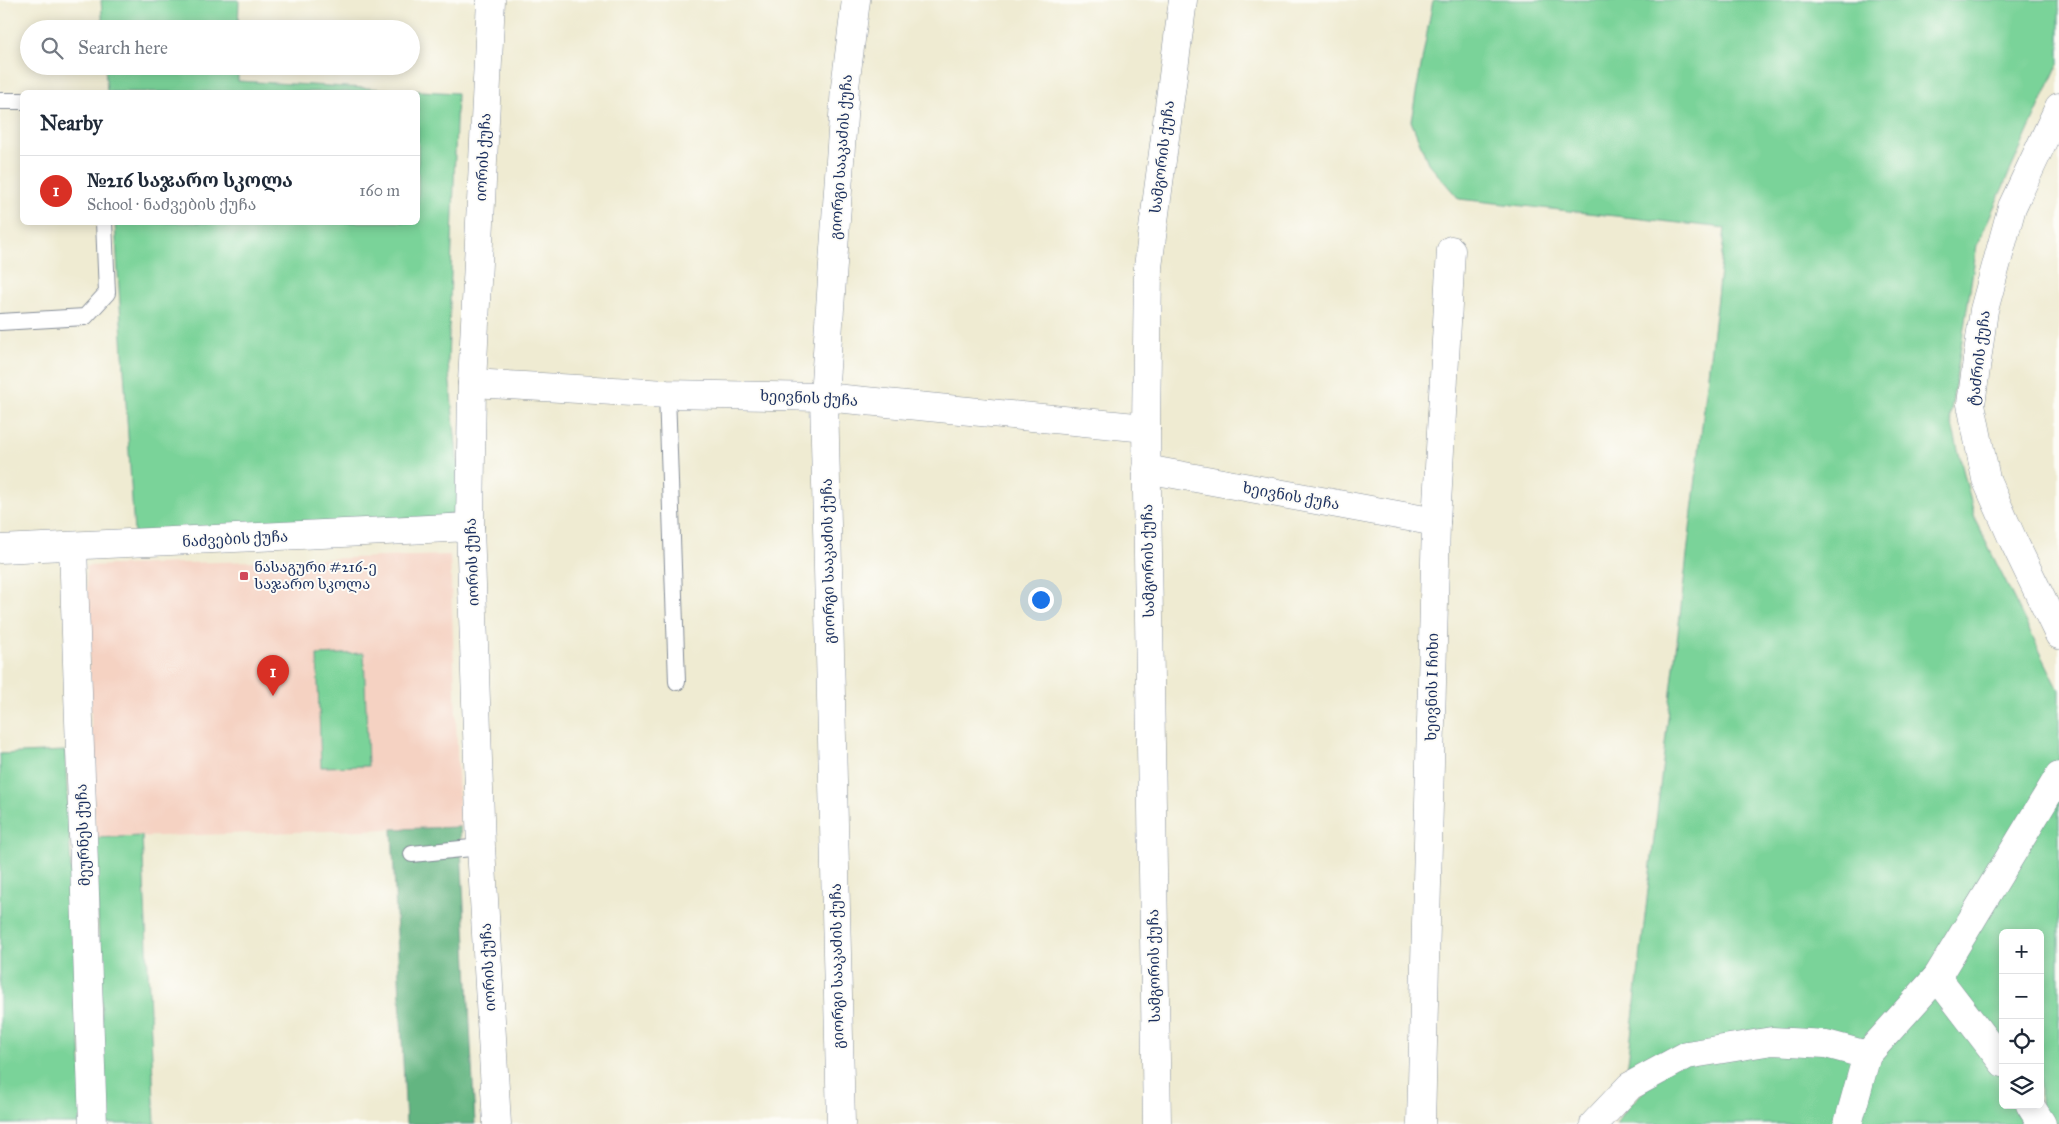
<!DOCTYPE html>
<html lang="en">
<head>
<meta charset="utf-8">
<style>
  body { margin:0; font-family:"IM FELL Great Primer","Noto Serif Georgian",serif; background:#f2f2f3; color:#1f2937 }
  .controls { position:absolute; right:15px; bottom:15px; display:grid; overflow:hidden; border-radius:8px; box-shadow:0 2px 12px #0003 }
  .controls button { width:45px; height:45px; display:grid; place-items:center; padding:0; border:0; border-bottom:1px solid #e0e1e3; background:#fff; color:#1f2937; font:25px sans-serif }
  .you { position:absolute; left:1040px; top:599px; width:18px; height:18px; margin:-12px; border:4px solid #fff; border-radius:50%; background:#1a73e8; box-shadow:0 0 0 8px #1a73e833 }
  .badge { display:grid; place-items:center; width:32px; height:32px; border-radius:50%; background:#d93025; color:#fff; font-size:16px; font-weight:700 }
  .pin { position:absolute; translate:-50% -41px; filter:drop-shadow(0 1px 2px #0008) }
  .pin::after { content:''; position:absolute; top:26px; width:18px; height:15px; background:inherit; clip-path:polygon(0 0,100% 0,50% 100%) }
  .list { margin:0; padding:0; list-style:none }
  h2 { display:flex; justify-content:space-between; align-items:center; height:65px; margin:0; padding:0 20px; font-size:21px }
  h2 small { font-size:16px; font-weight:400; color:#747a83 }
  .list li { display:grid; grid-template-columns:32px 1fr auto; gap:15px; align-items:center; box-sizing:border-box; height:70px; padding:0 20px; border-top:1px solid #e0e1e3 }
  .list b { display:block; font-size:19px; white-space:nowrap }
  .list p { margin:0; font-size:16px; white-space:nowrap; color:#747a83 }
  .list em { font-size:16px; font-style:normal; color:#747a83 }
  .icon { flex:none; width:28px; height:28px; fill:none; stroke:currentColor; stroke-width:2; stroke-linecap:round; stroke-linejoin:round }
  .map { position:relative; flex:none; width:2059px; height:1124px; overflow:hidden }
  .search { position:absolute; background:#fff; box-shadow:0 2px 12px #0003; left:20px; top:20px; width:400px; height:55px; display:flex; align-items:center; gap:12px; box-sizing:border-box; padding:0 18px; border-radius:28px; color:#747a83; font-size:19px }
  .panel { position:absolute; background:#fff; box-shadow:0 2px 12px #0003; left:20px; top:90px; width:400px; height:135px; border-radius:8px }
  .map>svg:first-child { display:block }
  .built { fill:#f5d2c2 }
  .green { fill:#7ad399; stroke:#4a817c; fill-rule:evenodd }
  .forest { fill:#63b581; stroke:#3f7270 }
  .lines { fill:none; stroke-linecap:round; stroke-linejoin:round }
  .lane-casing { stroke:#858d98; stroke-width:18 }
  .street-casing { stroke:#858d98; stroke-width:29 }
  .secondary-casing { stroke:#858d98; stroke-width:29 }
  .lane { stroke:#fff; stroke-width:16 }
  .street { stroke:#fff; stroke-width:28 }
  .secondary { stroke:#fff; stroke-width:28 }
  .poi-dot { fill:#d1495b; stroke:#fdfcf7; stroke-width:2 }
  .labels { text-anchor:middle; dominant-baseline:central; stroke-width:4; stroke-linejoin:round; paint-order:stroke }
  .street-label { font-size:15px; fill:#1b2f5e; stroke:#fdfcf7 }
  .poi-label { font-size:15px; fill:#1b2f5e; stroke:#fdfcf7; text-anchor:start }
</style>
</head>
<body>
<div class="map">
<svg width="2059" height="1124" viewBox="0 0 2059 1124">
  <rect width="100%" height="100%" fill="#fdfcf7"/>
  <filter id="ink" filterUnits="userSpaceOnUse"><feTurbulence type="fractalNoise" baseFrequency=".02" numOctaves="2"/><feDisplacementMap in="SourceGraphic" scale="10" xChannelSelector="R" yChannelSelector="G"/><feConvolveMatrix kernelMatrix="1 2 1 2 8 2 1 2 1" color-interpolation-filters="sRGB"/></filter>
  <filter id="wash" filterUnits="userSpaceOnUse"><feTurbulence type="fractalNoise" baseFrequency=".0096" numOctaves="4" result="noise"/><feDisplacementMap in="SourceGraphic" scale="20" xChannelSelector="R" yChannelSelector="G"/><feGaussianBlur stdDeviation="1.12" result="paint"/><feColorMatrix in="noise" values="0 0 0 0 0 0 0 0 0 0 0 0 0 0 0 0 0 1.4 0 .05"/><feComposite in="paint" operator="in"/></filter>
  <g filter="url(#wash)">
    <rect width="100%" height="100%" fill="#efebd2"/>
    <!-- built -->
    <polygon class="built" points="450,555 460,827 95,838 86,566"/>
    <!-- green -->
    <g class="green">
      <polygon points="101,0 239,0 238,29 103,29"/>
      <path d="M1433 0H2059V62L1977 245 1950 417 1976 522 2059 690V1124H1616L1628 1107 1650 1085 1627 1071 1725 228 1459 199 1428 163 1411 121ZM2003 933H2040V1105H2003Z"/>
      <polygon points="105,66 238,66 238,81 457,93 448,363 460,488 459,511 442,517 134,533 115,223 418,222 418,92 107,92"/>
      <polygon points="364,653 368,766 321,767 317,655"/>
      <polygon points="65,751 84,1124 0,1124 0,754"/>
      <polygon points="142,836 155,1124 106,1124 95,838"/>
    </g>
    <!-- forest -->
    <polygon class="forest" points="460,827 475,1124 406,1124 392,829"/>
  </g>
  <g filter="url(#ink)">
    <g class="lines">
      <!-- lane casing -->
      <g class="lane-casing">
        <g id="lane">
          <polyline points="0,101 22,101"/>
          <polyline points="0,322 85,317 107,293 104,222"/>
          <polyline points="667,394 677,682"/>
          <polyline points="412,854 481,847"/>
        </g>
      </g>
      <!-- street casing -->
      <g class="street-casing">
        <g id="street">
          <polyline points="2059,107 2012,207 1984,310 1971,404 1986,479 2013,540 2059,635"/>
          <polyline points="472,383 667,394 824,397 1146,428"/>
          <polyline points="1146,469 1436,522"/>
          <polyline points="73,547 93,1124"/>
          <polyline points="0,549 470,527"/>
          <polyline points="1937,977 2003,1063"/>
          <polyline points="2030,1105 2042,1124"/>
          <polyline points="841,1124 824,397 845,87 856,0"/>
          <polyline points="1157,1124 1146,428 1148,267 1183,0"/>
          <polyline points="1421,1124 1436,522 1451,250"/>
          <polyline points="1594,1124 1630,1086 1687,1055 1772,1041 1826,1044 1867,1055"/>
          <polyline points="1848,1124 1867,1055 1937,977 2059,776"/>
        </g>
      </g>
      <!-- secondary casing -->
      <g class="secondary-casing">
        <polyline id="secondary" points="491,0 472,383 470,527 481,847 497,1124"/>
      </g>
      <!-- lane -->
      <use href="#lane" class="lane"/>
      <!-- street -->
      <use href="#street" class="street"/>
      <!-- secondary -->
      <use href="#secondary" class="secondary"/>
    </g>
  </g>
  <!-- markers -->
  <rect class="poi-dot" x="239" y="571" width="10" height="10" rx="2.5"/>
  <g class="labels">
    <!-- street labels -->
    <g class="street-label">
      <text transform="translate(483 157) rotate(-87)">იორის ქუჩა</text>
      <text transform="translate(841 157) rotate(-86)">გიორგი სააკაძის ქუჩა</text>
      <text transform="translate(1162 157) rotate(-83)">სამგორის ქუჩა</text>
      <text transform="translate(1979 358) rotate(-83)">ტაძრის ქუჩა</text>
      <text transform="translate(809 398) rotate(3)">ხეივნის ქუჩა</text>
      <text transform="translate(1291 496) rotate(10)">ხეივნის ქუჩა</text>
      <text transform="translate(235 539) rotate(-3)">ნაძვების ქუჩა</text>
      <text transform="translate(828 561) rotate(-91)">გიორგი სააკაძის ქუჩა</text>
      <text transform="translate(1148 561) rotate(-91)">სამგორის ქუჩა</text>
      <text transform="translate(472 562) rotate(-92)">იორის ქუჩა</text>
      <text transform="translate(1432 687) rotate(-89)">ხეივნის I ჩიხი</text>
      <text transform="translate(83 835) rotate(-92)">მეურნეს ქუჩა</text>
      <text transform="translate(837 966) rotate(-91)">გიორგი სააკაძის ქუჩა</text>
      <text transform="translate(1154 966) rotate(-91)">სამგორის ქუჩა</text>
      <text transform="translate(488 967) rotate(-93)">იორის ქუჩა</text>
    </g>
    <!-- poi labels -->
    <g class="poi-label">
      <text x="254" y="567">ნასაგური #216-ე<tspan x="254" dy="17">საჯარო სკოლა</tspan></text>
    </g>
  </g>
</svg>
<div class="controls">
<button>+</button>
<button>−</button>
<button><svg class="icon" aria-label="locate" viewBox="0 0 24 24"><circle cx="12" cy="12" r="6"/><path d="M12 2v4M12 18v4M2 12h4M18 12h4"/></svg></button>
<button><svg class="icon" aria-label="layers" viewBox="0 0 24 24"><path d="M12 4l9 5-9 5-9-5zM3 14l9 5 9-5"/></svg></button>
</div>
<div class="you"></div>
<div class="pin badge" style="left:273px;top:696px">1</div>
<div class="search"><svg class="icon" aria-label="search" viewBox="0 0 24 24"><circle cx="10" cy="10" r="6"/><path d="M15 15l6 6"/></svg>Search here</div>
<section class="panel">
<h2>Nearby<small></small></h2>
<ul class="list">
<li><span class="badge">1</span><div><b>№216 საჯარო სკოლა</b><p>School · ნაძვების ქუჩა</p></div><em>160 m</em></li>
</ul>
</section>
</div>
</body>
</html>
